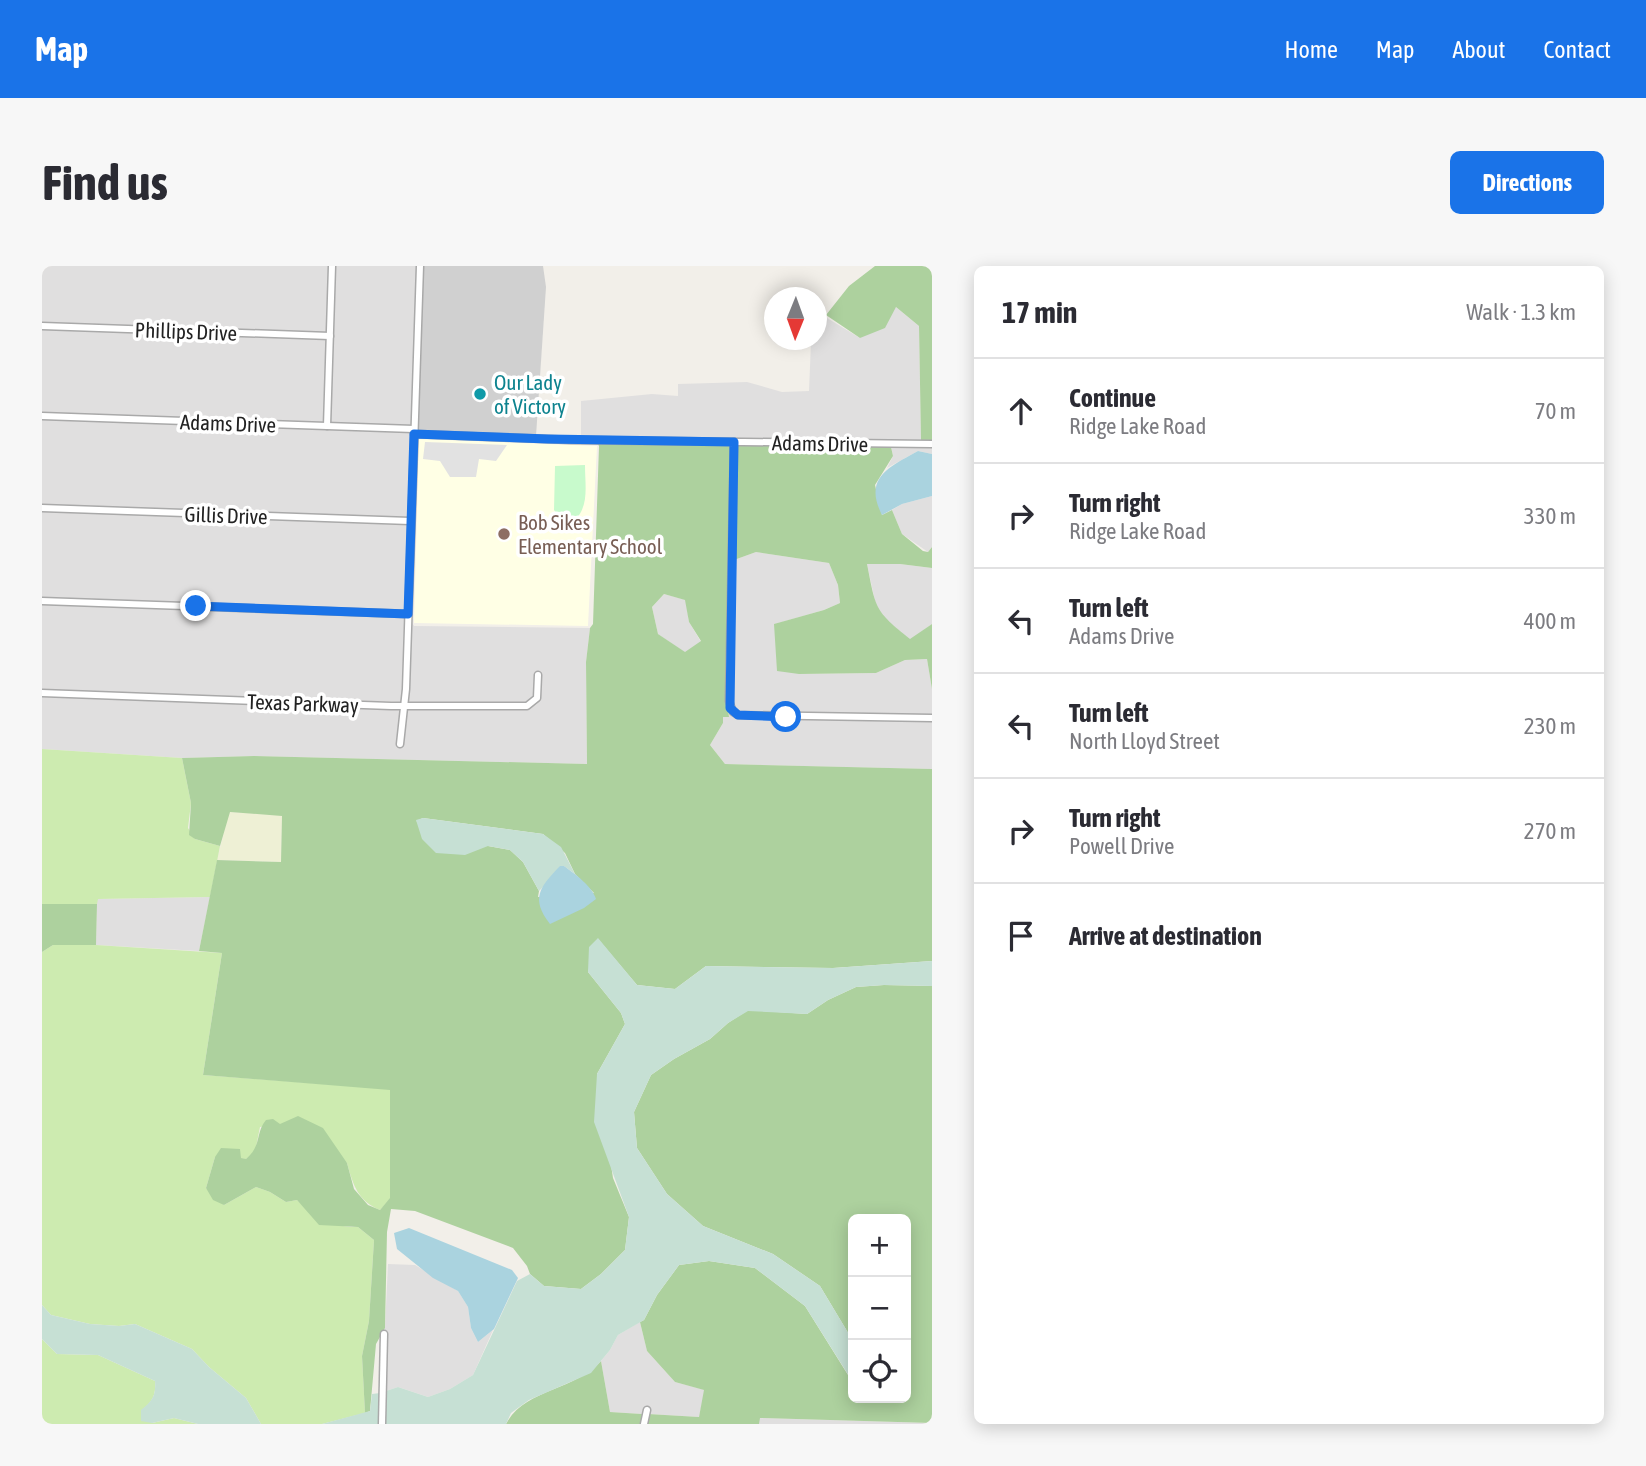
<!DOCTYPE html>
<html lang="en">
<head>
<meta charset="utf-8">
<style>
  body { margin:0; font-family:"Asap Condensed",sans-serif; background:#f7f7f7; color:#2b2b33 }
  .controls { position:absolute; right:21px; bottom:21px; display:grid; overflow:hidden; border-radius:10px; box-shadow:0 4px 18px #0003 }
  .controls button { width:63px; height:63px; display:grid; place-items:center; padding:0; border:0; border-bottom:2px solid #e1e1e2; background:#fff; color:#2b2b33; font:35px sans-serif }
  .compass { position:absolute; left:722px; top:21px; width:63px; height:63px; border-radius:50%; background:#fff; box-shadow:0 4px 18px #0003; rotate:181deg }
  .stop { position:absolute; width:21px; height:21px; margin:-16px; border:5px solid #1a73e8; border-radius:50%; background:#fff }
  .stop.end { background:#1a73e8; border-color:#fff; box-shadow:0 2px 7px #0008 }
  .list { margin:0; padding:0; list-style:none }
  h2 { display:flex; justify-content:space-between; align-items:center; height:91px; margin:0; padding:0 28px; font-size:30px }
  h2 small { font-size:23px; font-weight:400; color:#7c7c81 }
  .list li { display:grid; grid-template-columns:46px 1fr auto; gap:21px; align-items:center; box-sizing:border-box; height:105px; padding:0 28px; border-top:2px solid #e1e1e2 }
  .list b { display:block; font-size:26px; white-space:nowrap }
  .list p { margin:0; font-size:23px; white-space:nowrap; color:#7c7c81 }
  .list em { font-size:23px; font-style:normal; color:#7c7c81 }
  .icon { flex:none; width:38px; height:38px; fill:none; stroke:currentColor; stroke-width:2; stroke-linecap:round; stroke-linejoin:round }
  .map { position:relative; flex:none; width:890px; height:1158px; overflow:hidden; border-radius:10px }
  header { display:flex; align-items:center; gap:42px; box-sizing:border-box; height:98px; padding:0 35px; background:#1a73e8; color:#fff }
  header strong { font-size:33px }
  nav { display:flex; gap:38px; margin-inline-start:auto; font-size:24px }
  .intro { display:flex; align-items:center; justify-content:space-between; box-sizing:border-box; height:168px; padding:0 42px }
  h1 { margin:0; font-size:49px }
  .button { padding:18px 32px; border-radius:10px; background:#1a73e8; color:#fff; font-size:24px; font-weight:700 }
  main { display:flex; gap:42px; padding:0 42px }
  aside { flex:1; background:#fff; border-radius:10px; box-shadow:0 4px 18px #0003 }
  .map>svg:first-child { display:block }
  .residential { fill:#e0dfdf }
  .education { fill:#ffffe5 }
  .religious { fill:#d0d0d0 }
  .farmland { fill:#eef0d5 }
  .grass { fill:#cdebb0 }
  .forest { fill:#add19e; fill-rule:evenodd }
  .wetland { fill:#c6e0d4 }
  .park { fill:#c8facc }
  .parking { fill:#e2e2e2 }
  .water { fill:#aad3df }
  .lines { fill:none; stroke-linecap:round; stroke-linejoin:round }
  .street-casing { stroke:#a9a9a9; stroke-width:9 }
  .street { stroke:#fff; stroke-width:6 }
  .route { stroke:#1a73e8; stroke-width:9 }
  .culture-dot { fill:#0f9aa8; stroke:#fff; stroke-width:2.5 }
  .education-dot { fill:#8d6e63; stroke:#fff; stroke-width:2.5 }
  .labels { text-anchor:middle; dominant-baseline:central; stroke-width:7; stroke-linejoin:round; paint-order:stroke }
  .street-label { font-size:21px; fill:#222; stroke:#fff }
  .culture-label { font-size:21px; fill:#0d838f; stroke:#fff; text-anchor:start }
  .education-label { font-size:21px; fill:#785e54; stroke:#fff; text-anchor:start }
</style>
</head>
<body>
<header>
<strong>Map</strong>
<nav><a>Home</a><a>Map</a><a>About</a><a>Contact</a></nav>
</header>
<div class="intro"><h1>Find us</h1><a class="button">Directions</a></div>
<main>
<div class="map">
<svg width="890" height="1158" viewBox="0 0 890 1158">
  <rect width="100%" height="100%" fill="#f2efe9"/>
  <!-- residential -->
  <g class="residential">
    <polygon points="0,0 288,0 285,67 0,56"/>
    <polygon points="293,0 376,0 369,160 287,157"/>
    <polygon points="854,41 877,60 879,175 539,171 539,135 610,128 636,130 636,118 705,116 740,126 767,125 769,76 770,74 774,74 775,52 785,52 818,72"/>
    <polygon points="0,63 285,73 282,157 0,146"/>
    <polygon points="0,153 369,166 366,252 0,239"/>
    <polygon points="849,181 890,182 890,188 876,185 845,202 851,190"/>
    <polygon points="890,230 890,281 886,286 860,268 850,244 860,238"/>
    <polygon points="0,245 366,258 364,345 0,331"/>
    <polygon points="714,286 787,297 796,319 798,337 782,344 733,358 734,379 758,408 834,407 863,394 885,393 890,423 890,449 693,444 690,435 692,294"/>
    <polygon points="825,298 858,298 890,302 890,358 868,374 841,351 834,340"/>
    <polygon points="622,328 644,334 647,356 659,376 643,387 616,368 610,341"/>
    <polygon points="0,338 364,351 360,436 0,424"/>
    <polygon points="369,355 372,360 548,362 544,396 545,498 212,490 140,492 0,483 0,430 359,443 355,480 360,481 364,442 485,444 495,438 499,429 498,406 493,406 493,429 490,434 485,437 365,436"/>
    <polygon points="687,445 696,452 890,455 890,503 683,498 668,479 681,457 681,451 687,451"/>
    <polygon points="168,631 157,685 54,679 55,633"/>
    <polygon points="346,998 373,999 416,1025 426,1041 429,1062 436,1076 451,1064 431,1109 408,1123 386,1131 356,1121 344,1125 345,1066 341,1065 343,1062"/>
    <polygon points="598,1056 605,1085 633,1116 663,1124 657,1151 606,1148 609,1144 606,1140 600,1148 568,1146 559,1095 568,1084 576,1069"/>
    <polygon points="717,1152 890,1157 890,1158 717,1158"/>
  </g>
  <!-- education -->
  <polygon class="education" points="377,173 555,180 546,360 372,357"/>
  <!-- religious -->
  <polygon class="religious" points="381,0 501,0 504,21 494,170 375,165"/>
  <!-- farmland -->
  <polygon class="farmland" points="187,546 240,549 239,596 175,594"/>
  <!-- grass -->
  <g class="grass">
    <polygon points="0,483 140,492 149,537 146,562 153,573 178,580 168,631 56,633 55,638 0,638"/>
    <path d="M11 679H54L180 687 161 809 348 823V933L338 944C316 935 311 919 305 897L238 858 218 861 213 886 204 893 173 891 164 922 182 939 214 921 228 926 244 936 255 934C271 950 293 962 316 961L332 974 327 1055 320 1090 323 1147 280 1158H219L204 1132 167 1101 150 1083 93 1058 77 1060 48 1058 9 1049 0 1039V686Z"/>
    <path d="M0 1073 15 1088 56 1089 113 1115C114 1129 111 1135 100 1144L110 1157 132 1152 156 1158H0Z"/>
  </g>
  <!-- forest -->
  <g class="forest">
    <polygon points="833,0 890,0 890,175 879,175 877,60 854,41 843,62 818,72 784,49 807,20"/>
    <path d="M555 177 689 179 685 435 687 451H681V457L668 479 683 498 890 503V695L791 702 664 700 633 723 595 719 556 673 546 706 579 747 583 758 555 808 571 912 587 951 583 984 559 1008 539 1023 502 1020 488 1008 485 1000 471 982 373 945 349 943 345 966 343 1062 334 1078 328 1145 323 1147 320 1090 327 1055 332 974 316 961 277 959 255 934 244 936 228 926 214 921 182 939 171 934 164 922 173 891 179 882 198 883 199 892 204 893C220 880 213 867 224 854L231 853 238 858 256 850 281 862 305 897 312 923 326 939 338 944 348 932V824L161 809 180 687 157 685 175 594 239 596 240 550 188 546 178 580 153 573 147 569 149 537 140 492 212 490 545 498 544 396 548 362 551 358 557 180ZM622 328 643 334 647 356 659 375 643 386 616 368 610 341ZM381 552 501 568 523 587 533 608 552 627 496 631 497 625 481 596 468 584 446 580 374 555Z"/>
    <path d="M694 179 849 181 851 190 833 219 840 249 850 244 860 268 881 285 886 286 890 281V302L858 298H825C834 343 832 344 868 373L890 358V423L885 393 863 394 834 407 757 408 735 405 732 358 782 344 798 337 796 319 787 297 714 286 692 294Z"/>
    <polygon points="0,638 55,638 54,679 11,679 0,686"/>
    <polygon points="842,719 890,720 890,1157 718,1152 717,1158 605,1158 606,1148 657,1151 662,1124 633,1116 605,1085 598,1056 602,1054 615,1029 637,999 667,995 713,1002 763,1040 806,1109 811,1112 811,1132 864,1132 864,953 811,953 811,1075 778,1020 731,988 661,960 625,928 595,882 592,846 609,809 632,793 668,773 686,757 706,744 765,748 786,734 814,721"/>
    <path d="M559 1095 568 1146 600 1148 599 1158H464C482 1123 533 1125 559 1095Z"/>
  </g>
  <!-- wetland -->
  <g class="wetland">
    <polygon points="381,552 501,568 519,581 533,608 522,600 497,625 481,596 468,584 446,580 423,589 394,587 380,573 374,554"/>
    <polygon points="556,672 595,719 633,723 664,700 791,702 890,695 890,720 842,719 814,721 786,734 765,748 706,745 686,757 668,773 632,793 609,809 592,846 595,882 625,928 661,960 731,988 778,1020 811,1075 811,1112 807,1110 763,1040 713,1002 667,995 637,999 615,1029 602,1054 576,1069 568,1084 549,1107 487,1134 469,1147 464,1158 342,1158 344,1125 356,1121 386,1131 408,1123 431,1109 475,1015 488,1008 502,1020 539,1023 559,1008 583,984 587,951 552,856 555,808 583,758 579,747 546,706 547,681"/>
    <path d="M0 1039 9 1049 48 1058 77 1060 93 1058 150 1083 167 1101 204 1132 219 1158H156L132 1152 110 1157 99 1155V1144C111 1135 114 1129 113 1115L56 1089 15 1088 0 1073Z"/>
    <polygon points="338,1127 337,1158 280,1158 328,1145 330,1128"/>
  </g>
  <!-- park -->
  <path class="park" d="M543 199C543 221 548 242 530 257L518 253 512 244 513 200Z"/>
  <!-- parking -->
  <polygon class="parking" points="383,176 465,179 454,195 437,193 434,211 408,211 398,195 381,193"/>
  <!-- water -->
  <g class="water">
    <path d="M876 185 890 188V230L860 238 840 249C821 212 847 201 876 185Z"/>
    <path d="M518 600H522C533 608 550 620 554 633L542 642 508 658C488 632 498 621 518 600Z"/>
    <polygon points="367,962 470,1004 476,1012 452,1063 436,1076 429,1062 426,1041 416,1025 391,1012 355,983 352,967"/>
  </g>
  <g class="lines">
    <!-- street casing -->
    <g class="street-casing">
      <g id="street">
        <polyline points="0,60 288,70"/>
        <polyline points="0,150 372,163"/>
        <polyline points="285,160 290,0"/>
        <polyline points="372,168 529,174 890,178"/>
        <polyline points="692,176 687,435 691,446 696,449 890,452"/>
        <polyline points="0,242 368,255"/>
        <polyline points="0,335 366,348"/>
        <polyline points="0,427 349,440 485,440 495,432 496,409"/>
        <polyline points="358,478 364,423 378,0"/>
        <polyline points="340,1158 342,1068"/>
        <polyline points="602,1158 605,1144"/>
      </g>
    </g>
    <!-- street -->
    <use href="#street" class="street"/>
  </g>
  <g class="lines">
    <!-- route -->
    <polyline class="route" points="154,340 366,348 372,168 506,173 692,176 688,442 696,449 744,451"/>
  </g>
  <!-- markers -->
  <circle class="culture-dot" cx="438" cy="128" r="7"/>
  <circle class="education-dot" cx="462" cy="268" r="7"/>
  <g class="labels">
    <!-- street labels -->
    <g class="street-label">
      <text transform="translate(144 65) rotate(2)">Phillips Drive</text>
      <text transform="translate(186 157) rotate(2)">Adams Drive</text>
      <text transform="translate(778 177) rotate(1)">Adams Drive</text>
      <text transform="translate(184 249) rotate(2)">Gillis Drive</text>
      <text transform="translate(261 437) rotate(2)">Texas Parkway</text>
    </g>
    <!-- culture labels -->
    <g class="culture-label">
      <text x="452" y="116">Our Lady<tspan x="452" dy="24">of Victory</tspan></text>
    </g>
    <!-- education labels -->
    <g class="education-label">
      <text x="476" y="256">Bob Sikes<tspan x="476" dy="24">Elementary School</tspan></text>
    </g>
  </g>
</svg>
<div class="controls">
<button>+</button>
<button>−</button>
<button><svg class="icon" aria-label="locate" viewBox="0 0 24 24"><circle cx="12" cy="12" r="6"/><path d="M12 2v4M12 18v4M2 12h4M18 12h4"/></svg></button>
</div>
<svg class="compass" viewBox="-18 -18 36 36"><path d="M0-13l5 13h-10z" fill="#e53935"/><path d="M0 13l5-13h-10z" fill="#7c7c81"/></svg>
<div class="stop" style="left:744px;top:451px"></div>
<div class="stop end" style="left:154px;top:340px"></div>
</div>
<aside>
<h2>17 min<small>Walk · 1.3 km</small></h2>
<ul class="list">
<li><svg class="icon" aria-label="ahead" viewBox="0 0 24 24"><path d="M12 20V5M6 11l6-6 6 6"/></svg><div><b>Continue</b><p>Ridge Lake Road</p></div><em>70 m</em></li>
<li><svg class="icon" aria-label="right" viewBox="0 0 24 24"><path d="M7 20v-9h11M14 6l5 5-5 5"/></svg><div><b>Turn right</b><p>Ridge Lake Road</p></div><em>330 m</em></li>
<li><svg class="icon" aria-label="left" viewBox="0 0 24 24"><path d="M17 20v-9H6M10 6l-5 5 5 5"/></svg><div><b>Turn left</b><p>Adams Drive</p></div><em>400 m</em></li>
<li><svg class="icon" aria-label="left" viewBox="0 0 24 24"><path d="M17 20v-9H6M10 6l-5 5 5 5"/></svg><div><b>Turn left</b><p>North Lloyd Street</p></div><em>230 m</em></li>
<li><svg class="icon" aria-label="right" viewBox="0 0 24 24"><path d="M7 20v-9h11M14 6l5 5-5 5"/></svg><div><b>Turn right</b><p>Powell Drive</p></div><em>270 m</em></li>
<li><svg class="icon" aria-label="arrive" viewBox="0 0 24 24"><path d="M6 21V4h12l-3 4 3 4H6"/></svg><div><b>Arrive at destination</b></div></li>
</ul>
</aside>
</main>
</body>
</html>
